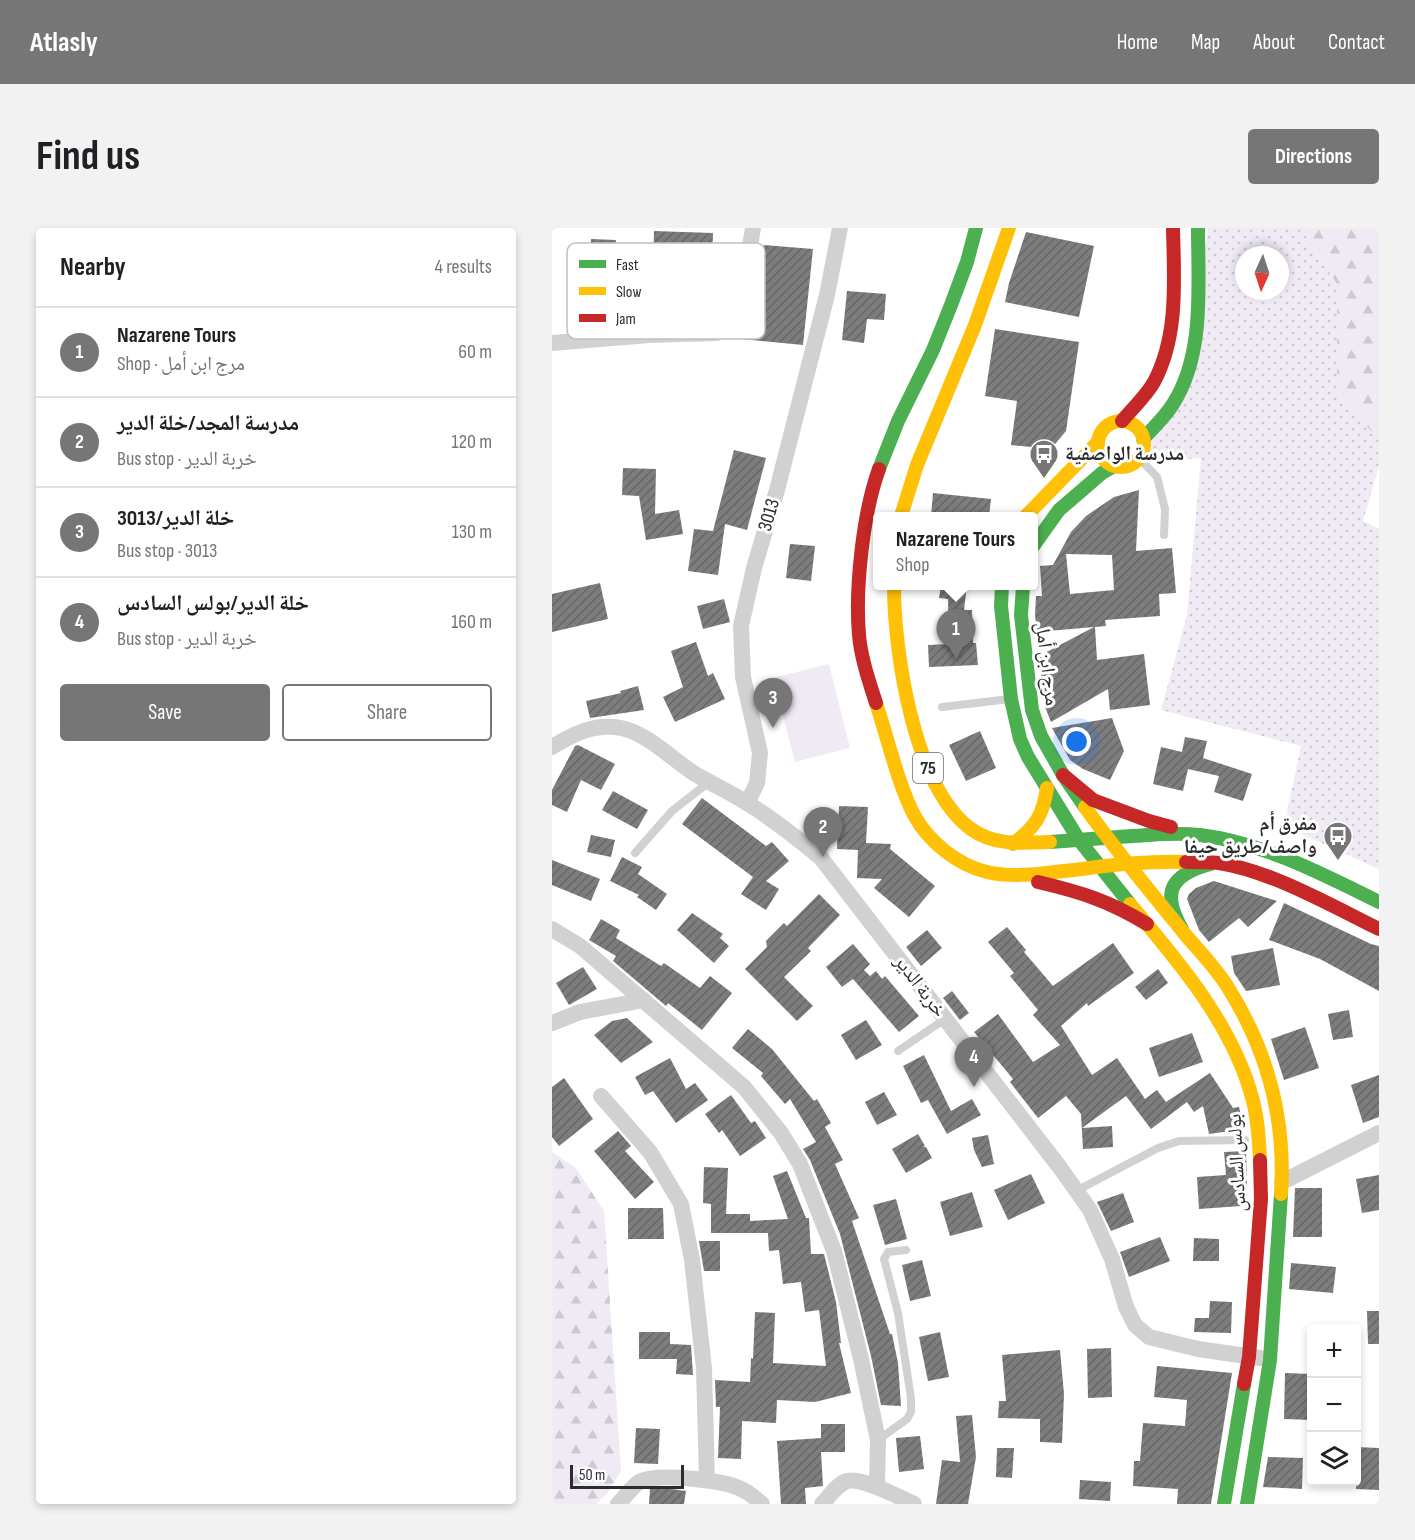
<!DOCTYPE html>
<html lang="en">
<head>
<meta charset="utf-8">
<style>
  body { margin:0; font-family:"Sofia Sans Condensed","Noto Naskh Arabic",sans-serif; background:#f2f2f2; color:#202124 }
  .controls { position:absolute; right:18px; bottom:18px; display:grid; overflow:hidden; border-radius:6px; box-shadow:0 3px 9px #0003 }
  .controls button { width:54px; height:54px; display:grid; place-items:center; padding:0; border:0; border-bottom:2px solid #e0e0e0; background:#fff; color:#202124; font:30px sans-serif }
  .compass { position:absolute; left:683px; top:18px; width:54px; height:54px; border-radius:50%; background:#fff; box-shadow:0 3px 9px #0003; rotate:183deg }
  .scale { position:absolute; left:18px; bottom:15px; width:114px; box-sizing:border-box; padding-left:6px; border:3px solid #2c2c2c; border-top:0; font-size:16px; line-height:21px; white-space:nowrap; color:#2c2c2c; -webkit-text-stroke:4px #fff; paint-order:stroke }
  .you { position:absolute; left:525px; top:514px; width:21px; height:21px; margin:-15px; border:4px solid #fff; border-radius:50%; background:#1a73e8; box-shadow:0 0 0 9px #1a73e833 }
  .badge { display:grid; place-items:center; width:39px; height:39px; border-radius:50%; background:#767676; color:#fff; font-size:20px; font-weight:700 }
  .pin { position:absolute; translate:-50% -50px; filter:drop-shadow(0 2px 3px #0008) }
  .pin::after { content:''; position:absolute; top:32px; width:21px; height:18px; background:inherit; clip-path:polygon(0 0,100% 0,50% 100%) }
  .popup { position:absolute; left:321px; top:284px; width:165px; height:78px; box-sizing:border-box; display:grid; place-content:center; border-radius:6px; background:#fff; filter:drop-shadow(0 2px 4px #0005); font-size:20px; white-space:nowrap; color:#757577 }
  .popup b { font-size:22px; color:#202124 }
  .popup::after { content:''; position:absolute; left:50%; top:100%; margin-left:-12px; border:12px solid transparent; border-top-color:#fff }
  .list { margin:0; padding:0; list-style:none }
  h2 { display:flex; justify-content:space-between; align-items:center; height:78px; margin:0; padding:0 24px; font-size:26px }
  h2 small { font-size:20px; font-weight:400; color:#757577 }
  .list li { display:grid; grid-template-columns:39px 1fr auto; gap:18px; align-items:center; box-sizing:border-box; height:90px; padding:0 24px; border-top:2px solid #e0e0e0 }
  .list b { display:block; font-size:22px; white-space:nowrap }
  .list p { margin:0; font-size:20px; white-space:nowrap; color:#757577 }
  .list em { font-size:20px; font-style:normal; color:#757577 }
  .actions { display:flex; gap:12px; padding:18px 24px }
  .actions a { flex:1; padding:14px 0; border:2px solid #767676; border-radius:6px; text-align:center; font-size:21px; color:#767676 }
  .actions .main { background:#767676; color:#fff }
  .icon { flex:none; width:33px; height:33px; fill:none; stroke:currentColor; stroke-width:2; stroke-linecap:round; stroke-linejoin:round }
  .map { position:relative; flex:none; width:827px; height:1276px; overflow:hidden; border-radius:6px }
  header { display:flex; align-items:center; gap:36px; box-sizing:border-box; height:84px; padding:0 30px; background:#767676; color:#fff }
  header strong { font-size:28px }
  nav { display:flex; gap:33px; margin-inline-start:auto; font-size:21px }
  .intro { display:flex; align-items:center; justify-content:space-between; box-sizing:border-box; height:144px; padding:0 36px }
  h1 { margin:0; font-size:42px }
  .button { padding:15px 27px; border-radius:6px; background:#767676; color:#fff; font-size:21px; font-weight:700 }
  main { display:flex; gap:36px; padding:0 36px }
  aside { flex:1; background:#fff; border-radius:6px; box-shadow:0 3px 9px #0003 }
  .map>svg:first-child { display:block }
  .grass { fill:url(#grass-dots); fill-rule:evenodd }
  .forest { fill:url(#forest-firs) }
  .garden { fill:#f0eaf4 }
  .building { fill:url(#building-hatch); fill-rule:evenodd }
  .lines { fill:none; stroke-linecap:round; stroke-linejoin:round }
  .lane { stroke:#d1d1d1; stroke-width:8 }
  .street { stroke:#d1d1d1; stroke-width:16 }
  .fast { stroke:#4caf50; stroke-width:14 }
  .slow { stroke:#ffc107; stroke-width:14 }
  .jam { stroke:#c62828; stroke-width:14 }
  .labels { text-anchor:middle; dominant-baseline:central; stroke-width:6; stroke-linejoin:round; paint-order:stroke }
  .shield { fill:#fff; stroke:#6b6b6b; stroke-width:1.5 }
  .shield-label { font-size:18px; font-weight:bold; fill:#2c2c2c }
  .poi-label { font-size:20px; font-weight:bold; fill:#2c2c2c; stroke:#fff; text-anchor:start }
  .street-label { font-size:20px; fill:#2c2c2c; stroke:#fff }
  .key { fill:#fff; stroke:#c0c0c0; stroke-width:1.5 }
  .key-label { font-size:16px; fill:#2c2c2c }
</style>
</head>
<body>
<header>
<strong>Atlasly</strong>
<nav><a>Home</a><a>Map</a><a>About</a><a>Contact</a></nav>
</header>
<div class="intro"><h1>Find us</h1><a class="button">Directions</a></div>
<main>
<aside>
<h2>Nearby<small>4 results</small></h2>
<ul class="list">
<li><span class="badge">1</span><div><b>Nazarene Tours</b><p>Shop · مرج ابن أمل</p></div><em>60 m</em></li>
<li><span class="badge">2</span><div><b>مدرسة المجد/خلة الدير</b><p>Bus stop · خربة الدير</p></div><em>120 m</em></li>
<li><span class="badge">3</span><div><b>3013/خلة الدير</b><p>Bus stop · 3013</p></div><em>130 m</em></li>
<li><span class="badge">4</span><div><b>خلة الدير/بولس السادس</b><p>Bus stop · خربة الدير</p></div><em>160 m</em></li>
</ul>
<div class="actions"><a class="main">Save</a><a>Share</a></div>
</aside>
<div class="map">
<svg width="827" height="1276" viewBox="0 0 827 1276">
  <defs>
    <pattern id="grass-dots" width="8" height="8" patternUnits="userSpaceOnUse" patternTransform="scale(1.5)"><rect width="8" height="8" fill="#f0eaf4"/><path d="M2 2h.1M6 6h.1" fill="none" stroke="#cec9d1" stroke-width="1.8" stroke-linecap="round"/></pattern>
    <pattern id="forest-firs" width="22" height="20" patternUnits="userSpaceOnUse" patternTransform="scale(1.5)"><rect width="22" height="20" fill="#f0eaf4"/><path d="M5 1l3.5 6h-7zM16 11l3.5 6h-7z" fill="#cec9d1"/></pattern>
    <pattern id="building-hatch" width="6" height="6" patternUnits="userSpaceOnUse" patternTransform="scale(1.5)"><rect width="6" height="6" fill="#7d7d7d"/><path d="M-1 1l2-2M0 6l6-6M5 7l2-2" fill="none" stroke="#676767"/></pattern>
  </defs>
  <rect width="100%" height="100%" fill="#fff"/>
  <!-- grass -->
  <path class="grass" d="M656 0H749L785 56V166L820 203 827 202V238L811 293 827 301V641L732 598 749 518 609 482 635 387 649 230 595 234 596 209 630 167ZM692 27H728V63H692Z"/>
  <!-- forest -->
  <g class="forest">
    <polygon points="749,0 827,0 827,202 820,204 785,166 785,56"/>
    <polygon points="0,924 24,940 52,983 69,1243 55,1266 44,1276 0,1276"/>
  </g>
  <!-- garden -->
  <polygon class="garden" points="277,436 298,520 243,534 221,450"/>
  <!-- building -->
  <g class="building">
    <polygon points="102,3 161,5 160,37 101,35"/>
    <polygon points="474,4 542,18 527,89 453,74 457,55"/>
    <polygon points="39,11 64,12 63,29 38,28"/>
    <polygon points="212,17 261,21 251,117 190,111 191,98 196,90 200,71 207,72"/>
    <polygon points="31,51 87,55 86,90 52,89 52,93 29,92"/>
    <polygon points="295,63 334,66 332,92 315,91 312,115 290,112"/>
    <polygon points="443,101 527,114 514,203 499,221 459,217 465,173 433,168"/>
    <polygon points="182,222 214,230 195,302 173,296 166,347 136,343 142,301 161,303"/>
    <polygon points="71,240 104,241 103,286 127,282 131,306 94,312 87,268 70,267"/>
    <path d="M587 262 584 323 620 320 624 365 607 366 608 388 553 392 554 398 543 399 545 432 592 426 598 477 558 482 556 461 499 494 493 479 487 428 542 399 485 404 483 387 484 368H490L488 338 501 337 519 304 534 288 562 269ZM514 326 560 327 562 362 518 366Z"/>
    <polygon points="381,265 439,271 437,288 379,288"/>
    <polygon points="238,316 263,318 259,353 234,350"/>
    <polygon points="48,355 56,391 0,404 0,366"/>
    <polygon points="389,357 415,357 412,382 420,382 421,415 424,415 426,437 377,439 376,417 397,416 396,371 387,370"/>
    <polygon points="172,371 178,394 151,401 145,378"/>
    <polygon points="144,414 156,448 161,445 173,471 123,494 111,469 131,459 119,423"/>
    <polygon points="86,458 92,482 38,490 34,473 69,465 68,463"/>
    <polygon points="560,490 572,523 558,552 531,541 518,532 500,500"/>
    <polygon points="428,503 444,540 414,553 397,517"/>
    <polygon points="633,509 655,513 651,530 700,546 691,573 662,564 667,548 636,541 631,563 601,556 609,519 630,524"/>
    <polygon points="26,517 63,536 49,562 29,552 15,584 0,577 0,562 23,518"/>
    <polygon points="61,563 96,582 85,601 50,582"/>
    <polygon points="150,570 214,618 220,614 237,633 214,653 227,661 214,682 189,666 201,649 130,596"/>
    <polygon points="287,578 316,579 314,615 339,616 338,621 383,658 357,689 322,660 330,651 305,650 306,622 285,621"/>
    <polygon points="39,607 63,612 59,629 35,624"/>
    <polygon points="70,629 90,639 86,646 115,666 104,682 85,669 87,667 58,653"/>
    <polygon points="0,632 48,651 39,673 0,657"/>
    <polygon points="662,653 725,673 696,699 687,690 657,714 647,702 635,671 637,666 644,660"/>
    <polygon points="267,666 288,687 256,720 259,723 232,749 261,778 245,793 193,741 215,719 214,713 232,695 235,698"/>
    <polygon points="732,675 819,716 827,718 827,763 768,731 717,712"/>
    <polygon points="140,685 171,706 168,710 177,718 162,735 125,702"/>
    <polygon points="49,691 68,702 64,710 109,738 112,735 148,760 158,748 180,765 150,802 116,775 114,778 61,733 64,728 37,712"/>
    <polygon points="455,699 474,722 472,724 501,758 561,715 582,745 536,778 535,775 509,798 540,847 565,830 593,871 605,862 614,874 658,845 681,880 687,879 692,901 657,906 651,878 642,884 635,874 599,901 574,868 530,900 560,898 561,919 531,921 529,886 514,868 486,890 458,854 461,851 422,804 446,786 481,834 508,817 481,787 486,782 458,748 462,745 436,714"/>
    <polygon points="375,702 390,720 369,738 354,719"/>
    <polygon points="301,716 318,736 312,742 318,748 324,743 330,751 333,748 367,788 347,804 301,751 290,759 274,739"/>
    <polygon points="721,720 728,757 694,763 682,745 679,728"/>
    <polygon points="31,739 45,761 17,777 4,755"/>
    <polygon points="606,741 616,755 594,772 583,759"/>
    <polygon points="400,763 417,785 408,792 391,770"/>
    <polygon points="797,782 801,809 781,812 776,786"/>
    <polygon points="75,790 101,814 69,835 42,807 60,793"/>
    <polygon points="314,792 330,817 304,832 289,807"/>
    <polygon points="753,799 767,840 732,852 719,811"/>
    <polygon points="196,801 220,821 262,873 265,871 279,895 273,899 291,932 283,936 307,990 300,993 338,1106 340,1106 346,1135 349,1178 329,1177 319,1128 288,1006 258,932 251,921 264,914 238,871 233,876 209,848 211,845 180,820"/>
    <polygon points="640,805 651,834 607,849 597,820"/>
    <polygon points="372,827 399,883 420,871 429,887 395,906 376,872 369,875 351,838"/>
    <polygon points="118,830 134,861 143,855 156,872 124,895 101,863 93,867 83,849"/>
    <polygon points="827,847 827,889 811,895 799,857"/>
    <polygon points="12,850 41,891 7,918 0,909 0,859"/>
    <polygon points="332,864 345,887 325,897 313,874"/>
    <polygon points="179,867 199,895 203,893 214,910 188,928 170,902 167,905 153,886"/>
    <polygon points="66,903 79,918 73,923 102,954 83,971 42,923"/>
    <polygon points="366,906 373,918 371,919 374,919 380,930 354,945 340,921"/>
    <polygon points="436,907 442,936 430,939 422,922 420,910"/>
    <polygon points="694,923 695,961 688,961 689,978 647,981 645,949 674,947 672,924"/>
    <polygon points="152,939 176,940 174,986 198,986 198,993 236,991 221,948 235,943 254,990 257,990 259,1026 272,1026 284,1074 289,1115 287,1115 299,1165 263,1174 225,1172 224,1195 190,1193 189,1231 166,1230 168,1179 164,1179 163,1152 198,1154 199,1130 201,1131 203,1084 223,1085 221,1135 274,1138 267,1082 253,1084 249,1054 231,1056 227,1022 217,1023 216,1005 159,1005 159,976 151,975"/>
    <polygon points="479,946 493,975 456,992 442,962"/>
    <polygon points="827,947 827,982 810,985 804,951"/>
    <polygon points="743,960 770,960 770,1009 741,1009"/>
    <polygon points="420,964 431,999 398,1008 388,974"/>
    <polygon points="571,965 582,994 559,1003 545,974"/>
    <polygon points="344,971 355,1011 333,1017 321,977"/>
    <polygon points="76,980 111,980 112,1011 76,1011"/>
    <polygon points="608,1009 618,1033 577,1049 568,1024"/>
    <polygon points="642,1010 667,1011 667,1033 641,1033"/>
    <polygon points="147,1013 168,1013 168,1043 152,1043"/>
    <polygon points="370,1032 379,1068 358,1073 350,1037"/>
    <polygon points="739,1035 784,1039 781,1065 737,1061"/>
    <polygon points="658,1073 680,1074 679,1105 642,1104 643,1090 657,1090"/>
    <polygon points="815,1083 827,1083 827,1116 816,1116"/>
    <polygon points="87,1104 118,1104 118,1116 139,1117 141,1147 124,1146 125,1131 87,1131"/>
    <polygon points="388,1104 397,1149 376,1153 367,1109"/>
    <polygon points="559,1120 560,1169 536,1170 535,1121"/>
    <polygon points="508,1122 512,1166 510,1215 488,1214 488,1191 446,1190 447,1173 454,1173 450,1127"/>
    <polygon points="605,1138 680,1145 659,1276 625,1276 626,1261 581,1258 582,1233 588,1233 591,1195 633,1198 635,1172 602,1169"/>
    <polygon points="733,1145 759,1146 759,1192 732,1191"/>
    <polygon points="420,1187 424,1229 416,1276 384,1276 390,1232 408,1234 404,1188"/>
    <polygon points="269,1196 293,1196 293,1224 269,1224 271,1258 253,1260 254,1276 229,1276 225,1213 269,1210"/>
    <polygon points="84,1200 108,1201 106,1236 82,1235"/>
    <polygon points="368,1208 372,1241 347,1244 344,1210"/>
    <polygon points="804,1219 827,1220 827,1262 804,1261"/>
    <polygon points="445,1220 462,1220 460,1250 444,1249"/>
    <polygon points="716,1229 751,1230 750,1261 711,1259"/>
    <polygon points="528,1252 559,1254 558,1273 527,1271"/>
    <polygon points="112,1260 134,1263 132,1276 97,1276 98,1261"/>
  </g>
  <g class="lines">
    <!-- lane -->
    <g class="lane">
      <polyline points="587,230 605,249 613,281 612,307"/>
      <polyline points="390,479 458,471"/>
      <polyline points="83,625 120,583 157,554"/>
      <polyline points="346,823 393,791"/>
      <polyline points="524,963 606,920 627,913 693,912"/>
      <polyline points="326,1212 355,1191 359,1184 359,1170 346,1085 332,1031 336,1024 354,1022"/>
    </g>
    <!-- street -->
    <g class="street">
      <polyline points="0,115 97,107 165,105 178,98 186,88 201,0"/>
      <path d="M0 519C21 506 43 495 69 500 95 505 121 532 143 546 160 556 178 564 195 575 221 591 245 610 269 630L509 941 538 982 560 1031 574 1079 583 1097 597 1109 646 1121 708 1130"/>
      <polyline points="195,575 205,555 208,525 191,449 189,398 202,340 225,262 275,67 288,0"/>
      <polyline points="0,701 28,718 192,859 229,905 248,936 282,1023 309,1131 326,1212 325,1259"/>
      <polyline points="0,795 28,784 92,772"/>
      <polyline points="49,868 98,924 129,976 140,1032 152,1140 155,1252"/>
      <polyline points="730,954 827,905"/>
      <path d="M66 1276C73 1269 81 1257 89 1253 107 1245 174 1252 191 1262 198 1265 204 1271 210 1276"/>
      <path d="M270 1276C277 1269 285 1256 295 1253 310 1249 347 1269 362 1276"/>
    </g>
    <!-- fast -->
    <g class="fast">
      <path d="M591 211C601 200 613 189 621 176 653 126 646 57 646 0"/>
      <polyline points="327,241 346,193 381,122 399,77 415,34 424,0"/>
      <polyline points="482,317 507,282 550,245 562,238"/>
      <polyline points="450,358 449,378 459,471 468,511 476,529 527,612 578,676"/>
      <polyline points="471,358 469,387 480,482 489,508 511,547 533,579"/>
      <path d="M498 614C526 612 553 610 580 608 603 607 626 604 648 607 712 615 770 646 827 674"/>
      <path d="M630 701C609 665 618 647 658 636"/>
      <polyline points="672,1276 692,1156"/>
      <polyline points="695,1276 718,1132 729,966"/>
    </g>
    <!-- slow -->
    <g class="slow">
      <circle cx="569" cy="216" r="23"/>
      <polyline points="349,288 365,237 423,97 457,0"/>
      <polyline points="474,288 546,214"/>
      <path d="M342 358C342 423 362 560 419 601 442 618 471 615 498 614"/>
      <path d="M324 475C335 508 346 556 362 587 376 613 405 637 435 644 465 651 499 644 530 641 565 636 599 633 634 634"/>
      <path d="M533 579C564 623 598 663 632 705 646 722 663 739 675 758 715 821 734 891 729 966"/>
      <path d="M461 616C483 599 491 588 495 560"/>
      <path d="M578 676C627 734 682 798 701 873 706 892 707 912 708 932"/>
    </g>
    <!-- jam -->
    <g class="jam">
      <path d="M570 193C581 180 594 168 602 154 627 107 622 51 621 0"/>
      <path d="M324 475C317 453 309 430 307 407 303 360 311 285 327 241"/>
      <polyline points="511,547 541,572 597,593 619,599"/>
      <path d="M634 634C645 634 656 634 667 635 719 643 780 678 827 701"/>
      <path d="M486 654C529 664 557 673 595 696"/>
      <polyline points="692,1156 697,1129 709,971 708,932"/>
    </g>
  </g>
  <!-- icons -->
  <defs>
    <g id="bus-pin" transform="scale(1.5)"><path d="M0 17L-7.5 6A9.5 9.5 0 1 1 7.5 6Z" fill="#767676" stroke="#fff"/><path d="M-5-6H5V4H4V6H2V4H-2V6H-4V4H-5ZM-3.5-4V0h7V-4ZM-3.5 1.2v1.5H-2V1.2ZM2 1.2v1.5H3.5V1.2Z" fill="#fff"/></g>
  </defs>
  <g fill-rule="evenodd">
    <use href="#bus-pin" x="492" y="226"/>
    <use href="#bus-pin" x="786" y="608"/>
  </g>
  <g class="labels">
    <!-- shield labels -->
    <rect class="shield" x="361" y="525" width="30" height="30" rx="4.5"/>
    <g class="shield-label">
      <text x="376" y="540">75</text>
    </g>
    <!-- poi labels -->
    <g class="poi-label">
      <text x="513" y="226">مدرسة الواصفية</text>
      <text x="765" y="596" text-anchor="end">مفرق أم<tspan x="765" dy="23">واصف/طريق حيفا</tspan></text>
    </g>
    <!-- street labels -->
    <g class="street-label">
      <text transform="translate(217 287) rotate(-74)">3013</text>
      <text transform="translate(495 436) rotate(83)">مرج ابن أمل</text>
      <text transform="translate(368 758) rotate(53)">خربة الدير</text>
      <text transform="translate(685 935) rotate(-93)">بولس السادس</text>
    </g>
  </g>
  <!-- legend -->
  <rect x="15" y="15" width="198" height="96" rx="9" class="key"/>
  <rect x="27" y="32" width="27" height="8" fill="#4caf50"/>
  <rect x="27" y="59" width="27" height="8" fill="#ffc107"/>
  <rect x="27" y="86" width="27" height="8" fill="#c62828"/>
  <g class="key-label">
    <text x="64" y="42">Fast</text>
    <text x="64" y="69">Slow</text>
    <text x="64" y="96">Jam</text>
  </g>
</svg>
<div class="controls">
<button>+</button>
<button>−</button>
<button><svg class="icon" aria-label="layers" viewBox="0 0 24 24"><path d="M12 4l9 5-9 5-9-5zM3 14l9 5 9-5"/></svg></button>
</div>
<svg class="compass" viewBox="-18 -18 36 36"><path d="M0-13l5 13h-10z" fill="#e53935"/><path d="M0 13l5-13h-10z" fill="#757577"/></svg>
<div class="scale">50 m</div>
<div class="you"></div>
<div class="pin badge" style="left:404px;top:431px">1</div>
<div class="popup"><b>Nazarene Tours</b>Shop</div>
<div class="pin badge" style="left:271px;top:629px">2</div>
<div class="pin badge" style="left:221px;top:500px">3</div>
<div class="pin badge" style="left:422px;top:859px">4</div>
</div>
</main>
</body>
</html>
